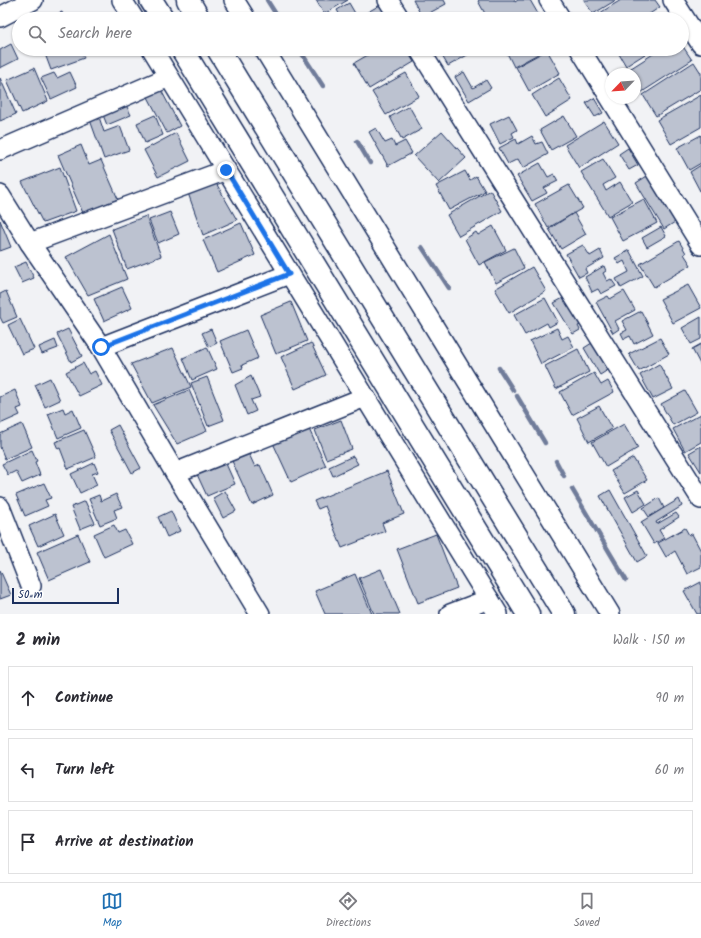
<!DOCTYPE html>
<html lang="en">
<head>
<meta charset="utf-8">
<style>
  body { margin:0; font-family:Kalam,sans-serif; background:#f7f7f7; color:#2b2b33 }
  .compass { position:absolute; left:605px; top:68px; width:36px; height:36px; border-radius:50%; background:#fff; box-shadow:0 1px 3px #0004; rotate:245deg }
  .scale { position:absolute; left:12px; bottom:10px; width:107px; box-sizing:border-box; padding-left:4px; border:2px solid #1b2f5e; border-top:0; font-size:11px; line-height:14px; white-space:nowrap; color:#1b2f5e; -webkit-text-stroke:3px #fff; paint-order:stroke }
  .stop { position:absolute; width:12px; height:12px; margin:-9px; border:3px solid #1a73e8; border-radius:50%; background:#fff }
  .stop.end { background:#1a73e8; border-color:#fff; box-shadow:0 1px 4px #0008 }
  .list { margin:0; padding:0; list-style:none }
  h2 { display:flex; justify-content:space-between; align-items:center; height:52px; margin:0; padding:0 16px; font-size:17px }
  h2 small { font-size:13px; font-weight:400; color:#7c7c81 }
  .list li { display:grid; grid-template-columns:26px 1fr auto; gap:12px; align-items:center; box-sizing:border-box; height:64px; margin:0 8px 8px; padding:0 8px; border:1px solid #e1e1e2; border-radius:0px }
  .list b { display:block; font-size:15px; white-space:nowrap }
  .list em { font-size:13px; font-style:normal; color:#7c7c81 }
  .icon { flex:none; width:22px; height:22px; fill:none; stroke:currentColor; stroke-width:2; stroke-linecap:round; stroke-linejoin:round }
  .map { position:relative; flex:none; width:701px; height:614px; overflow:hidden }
  .search { position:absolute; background:#fff; box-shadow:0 1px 3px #0004; left:12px; right:12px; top:12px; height:44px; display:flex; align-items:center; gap:10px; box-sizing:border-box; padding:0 14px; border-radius:22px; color:#7c7c81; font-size:15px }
  .sheet { height:268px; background:#fff }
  nav { display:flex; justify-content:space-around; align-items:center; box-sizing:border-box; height:56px; border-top:1px solid #e1e1e2; background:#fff; font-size:11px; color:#7c7c81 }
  nav a { display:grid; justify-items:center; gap:2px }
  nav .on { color:#1f6fb2 }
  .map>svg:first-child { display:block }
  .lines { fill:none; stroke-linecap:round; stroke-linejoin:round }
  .stream { stroke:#707c9a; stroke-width:4.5 }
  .building { fill:#bcc2d0; stroke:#1b2f5e }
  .minor-casing { stroke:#1b2f5e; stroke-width:22 }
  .major-casing { stroke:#1b2f5e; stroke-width:25 }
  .minor { stroke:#fff; stroke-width:19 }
  .major { stroke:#fff; stroke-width:22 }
  .route { stroke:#1a73e8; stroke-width:5 }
</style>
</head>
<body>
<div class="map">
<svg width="701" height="614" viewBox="0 0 701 614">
  <rect width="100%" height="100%" fill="#f1f2f5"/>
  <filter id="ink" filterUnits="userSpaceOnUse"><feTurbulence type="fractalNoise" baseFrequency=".025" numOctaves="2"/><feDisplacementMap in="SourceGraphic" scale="8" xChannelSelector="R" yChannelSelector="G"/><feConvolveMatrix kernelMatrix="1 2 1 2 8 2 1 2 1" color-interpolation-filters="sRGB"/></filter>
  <g filter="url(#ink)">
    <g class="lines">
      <!-- stream -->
      <g class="stream">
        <polyline points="267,0 279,19"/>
        <polyline points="299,49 323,86"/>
        <polyline points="357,141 370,163"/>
        <polyline points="422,247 449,288"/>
        <polyline points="499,368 513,390"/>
        <polyline points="517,396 545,443"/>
        <polyline points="556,461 564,476"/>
        <polyline points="572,489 626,580"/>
      </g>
    </g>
    <!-- building -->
    <g class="building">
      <polygon points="316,0 348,0 324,14"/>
      <polygon points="413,0 444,0 446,4 422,17"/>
      <polygon points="479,0 514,0 515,2 518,0 530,0 541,19 488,19 478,1"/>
      <polygon points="584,0 616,0 593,14"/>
      <polygon points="621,0 655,0 660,7 642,19 597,19 595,16"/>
      <polygon points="349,3 356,15 349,19 342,19 337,10"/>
      <polygon points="380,5 389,19 360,19 359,17"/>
      <polygon points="62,12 64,19 44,19"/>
      <polygon points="11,44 18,59 0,68 0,50"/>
      <polygon points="682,45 692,60 642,92 635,81 635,74 631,74 628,70 661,49 682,49"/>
      <polygon points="58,49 87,49 81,51 84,58 51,70 45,54"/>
      <polygon points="378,49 406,49 414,62 369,89 354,63"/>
      <polygon points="438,49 478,49 448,66"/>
      <polygon points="505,49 535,49 538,54 514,67"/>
      <polygon points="616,49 653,49 626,66"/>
      <polygon points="547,50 560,73 529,91 516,67"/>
      <polygon points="694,62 701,73 701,89 656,116 643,95"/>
      <polygon points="34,68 48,101 22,113 7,80"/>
      <polygon points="70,72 77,87 51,99 41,78 54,73 57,78"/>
      <polygon points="464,72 473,88 486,80 491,88 469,101 455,77"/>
      <polygon points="406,73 419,96 386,115 372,92"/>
      <polygon points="0,78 16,114 0,121"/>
      <polygon points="559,78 572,100 545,117 532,95"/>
      <polygon points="161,90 180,126 167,133 148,97"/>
      <polygon points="701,95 701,127 671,144 657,120"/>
      <polygon points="594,98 603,113 595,117 586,103"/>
      <polygon points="126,105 131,115 107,125 103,115"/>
      <polygon points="409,106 422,129 402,140 390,117"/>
      <polygon points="155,115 163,135 145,143 137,123"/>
      <polygon points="509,115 517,130 512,133 514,137 500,144 490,124"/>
      <polygon points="564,116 576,136 551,150 540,130"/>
      <polygon points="99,117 104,132 120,126 129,150 104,159 90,120"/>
      <polygon points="604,121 618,143 579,168 565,145"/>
      <polygon points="376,128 385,143 392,140 395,146 405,141 412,153 388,166 369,132"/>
      <polygon points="442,131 466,158 439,183 414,156"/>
      <polygon points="176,133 190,161 158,177 144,150"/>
      <polygon points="701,135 701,163 689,170 677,148"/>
      <polygon points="532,136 536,144 542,142 548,154 523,168 518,159 508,164 499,148 516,139 518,144"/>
      <polygon points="81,145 89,165 101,160 118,199 83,213 58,155"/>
      <polygon points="628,148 638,165 629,170 619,154"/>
      <polygon points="603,159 615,178 603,185 606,191 620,182 632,202 608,216 581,172"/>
      <polygon points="540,163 548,177 554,174 558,181 544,188 547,193 532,201 517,176"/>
      <polygon points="701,165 701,191 700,191 690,172"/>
      <polygon points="60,167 76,211 43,223 22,182"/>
      <polygon points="465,171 470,180 476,176 485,191 449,210 436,186"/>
      <polygon points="655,171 683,217 664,229 636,183"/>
      <polygon points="216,183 237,220 203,235 188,193"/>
      <polygon points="569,185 583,208 548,228 535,204"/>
      <polygon points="490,190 502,211 459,236 447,215"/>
      <polygon points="644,199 657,223 623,241 610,217"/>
      <polygon points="170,212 179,234 158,243 149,220"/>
      <polygon points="574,213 586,234 561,249 549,229"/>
      <polygon points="146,216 161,256 127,269 112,229"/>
      <polygon points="0,220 11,247 0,251"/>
      <polygon points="241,223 255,255 217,272 203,240"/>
      <polygon points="493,226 506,250 479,265 465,239 476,232 478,235"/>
      <polygon points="661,227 666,236 647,247 642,238"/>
      <polygon points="109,234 127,279 88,295 66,257"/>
      <polygon points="679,241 686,253 684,254 691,265 654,287 640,264"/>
      <polygon points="583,245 590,256 600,250 604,258 585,269 587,273 579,277 566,254"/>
      <polygon points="514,248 524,268 496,283 485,262"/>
      <polygon points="629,250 643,276 621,288 616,279 629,272 624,261 619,264 615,258"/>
      <polygon points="26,262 34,278 22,283 14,267"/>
      <polygon points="604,266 606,271 603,273 607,281 611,279 616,286 601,294 598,289 592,292 585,277"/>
      <polygon points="532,267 546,291 509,313 495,289"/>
      <polygon points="688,285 701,308 673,323 660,299"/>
      <polygon points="122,287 132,308 104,321 94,299"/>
      <polygon points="6,291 17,317 3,323 0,317 0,294"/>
      <polygon points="624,291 635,310 615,321 619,329 613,333 596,302 608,296 610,299"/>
      <polygon points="565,297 582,324 578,326 580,330 573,334 554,303"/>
      <polygon points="545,298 558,322 549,327 547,323 525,335 514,315"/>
      <polygon points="291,302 307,341 276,354 260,315"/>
      <polygon points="641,311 653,334 634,344 630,336 624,339 621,333 627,330 622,321"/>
      <polygon points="701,317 701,339 691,344 682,328"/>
      <polygon points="20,319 34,349 22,354 8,325"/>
      <polygon points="557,328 562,339 568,336 574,347 541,364 530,341"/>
      <polygon points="68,329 82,356 71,362 57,334"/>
      <polygon points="211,329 217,343 209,347 202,333"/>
      <polygon points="246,330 258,358 242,365 243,368 233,372 220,341"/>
      <polygon points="660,338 669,354 639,371 629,354"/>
      <polygon points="55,340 58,348 42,354 39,347"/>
      <polygon points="595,341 611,368 600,375 584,348"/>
      <polygon points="311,343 326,375 295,389 281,357"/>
      <polygon points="701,344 701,366 692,349"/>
      <polygon points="207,347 217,369 192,380 183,358"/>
      <polygon points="173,348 191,387 152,403 131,364"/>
      <polygon points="578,349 589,372 556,389 545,366"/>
      <polygon points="83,363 89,374 95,371 102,385 79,396 66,372"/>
      <polygon points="659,364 673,389 653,399 640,375"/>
      <polygon points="594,373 601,385 608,381 614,392 572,415 560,392"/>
      <polygon points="251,376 260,397 251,400 256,411 247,415 235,385"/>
      <polygon points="207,377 224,420 208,426 191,383"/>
      <polygon points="50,378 60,400 45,407 35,385"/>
      <polygon points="15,390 22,407 17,409 20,415 0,424 0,397"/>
      <polygon points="189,390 207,431 177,444 153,405"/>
      <polygon points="685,391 697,412 673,425 661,404"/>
      <polygon points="599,406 612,429 589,442 577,418"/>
      <polygon points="63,408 65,413 73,409 81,428 58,438 48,414"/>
      <polygon points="701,414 701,442 685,451 673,429"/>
      <polygon points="341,420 352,449 326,459 315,430"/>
      <polygon points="22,424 32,447 5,459 0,447 0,434"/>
      <polygon points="624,424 638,448 606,467 592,442"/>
      <polygon points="118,425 141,468 132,473 109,430"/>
      <polygon points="308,427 326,466 291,482 273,443"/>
      <polygon points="84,430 96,457 68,469 60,448 58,449 55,442"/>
      <polygon points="701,446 701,472 689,453"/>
      <polygon points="32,450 37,461 35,462 40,475 22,483 16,471 8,475 2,464"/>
      <polygon points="249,454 255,467 260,465 273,495 252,505 232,461"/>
      <polygon points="353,456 358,464 333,476 329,467"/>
      <polygon points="223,457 235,484 207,496 195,470"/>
      <polygon points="633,458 647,480 625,493 611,471"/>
      <polygon points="94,463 98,472 92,474 97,485 80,493 71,474"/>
      <polygon points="387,471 404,514 382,523 385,531 342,548 325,506 318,509 314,501"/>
      <polygon points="44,483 51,498 45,500 48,506 25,516 16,495"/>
      <polygon points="610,490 647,556 637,562 600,496"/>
      <polygon points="638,490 646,504 633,512 625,497"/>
      <polygon points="225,491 236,511 223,518 213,498"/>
      <polygon points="116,494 122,507 114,510 117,518 100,525 89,499 99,495 101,501"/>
      <polygon points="659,498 664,508 649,517 643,508"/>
      <polygon points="679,499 682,506 656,522 657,524 676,513 679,517 659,530 664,538 654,544 641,522"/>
      <polygon points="85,501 95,523 80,529 71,507"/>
      <polygon points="171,511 180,531 167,537 158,517"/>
      <polygon points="55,514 64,534 38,546 29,526"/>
      <polygon points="114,525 118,533 125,530 132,544 104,557 94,534"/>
      <polygon points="685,528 689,535 692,534 701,551 701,567 687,574 675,551 666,557 658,543"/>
      <polygon points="78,534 90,562 49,580 37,552"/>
      <polygon points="436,534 457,588 418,603 397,549"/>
      <polygon points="381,569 400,614 374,614 359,578"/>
      <polygon points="0,570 11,595 0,599"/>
      <polygon points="355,574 372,614 325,614 315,591"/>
      <polygon points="701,582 701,614 697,614 684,591"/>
    </g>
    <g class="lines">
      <!-- minor casing -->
      <g class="minor-casing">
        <g id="minor">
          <polyline points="122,0 134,19"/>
          <polyline points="234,0 246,19"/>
          <polyline points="388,0 400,19"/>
          <polyline points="549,0 561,19"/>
          <polyline points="673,0 701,44"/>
          <polyline points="0,17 33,0"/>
          <polyline points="152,49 498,614"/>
          <polyline points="264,49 610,614"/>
          <polyline points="419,49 701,499"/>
          <polyline points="580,49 701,245"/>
          <polyline points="0,150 169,77"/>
          <polyline points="0,195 30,243 101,347 175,473 260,614"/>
          <polyline points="30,243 226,170"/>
          <polyline points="101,347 289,274"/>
          <polyline points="175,473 365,397"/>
          <polyline points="0,507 31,586"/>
          <polyline points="450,614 489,599"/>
        </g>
      </g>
      <!-- major casing -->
      <g class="major-casing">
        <g id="major">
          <polyline points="151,0 163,19"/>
          <polyline points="188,0 199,19"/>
          <polyline points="182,49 528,614"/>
          <polyline points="218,49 564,614"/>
        </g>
      </g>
      <!-- minor -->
      <use href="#minor" class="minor"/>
      <!-- major -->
      <use href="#major" class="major"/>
    </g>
  </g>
  <g class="lines" filter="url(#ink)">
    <!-- route -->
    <polyline class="route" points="101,347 289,274 226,170"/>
  </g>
</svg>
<svg class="compass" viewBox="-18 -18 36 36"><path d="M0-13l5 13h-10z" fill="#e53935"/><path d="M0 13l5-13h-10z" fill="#7c7c81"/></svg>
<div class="scale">50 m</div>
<div class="stop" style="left:101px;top:347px"></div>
<div class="stop end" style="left:226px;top:170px"></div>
<div class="search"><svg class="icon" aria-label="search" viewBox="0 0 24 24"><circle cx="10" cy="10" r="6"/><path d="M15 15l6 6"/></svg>Search here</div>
</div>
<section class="sheet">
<h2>2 min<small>Walk · 150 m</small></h2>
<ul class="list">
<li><svg class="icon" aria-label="ahead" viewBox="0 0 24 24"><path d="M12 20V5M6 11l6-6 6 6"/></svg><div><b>Continue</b></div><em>90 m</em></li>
<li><svg class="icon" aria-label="left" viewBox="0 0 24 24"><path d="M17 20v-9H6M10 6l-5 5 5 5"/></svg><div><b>Turn left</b></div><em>60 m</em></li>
<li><svg class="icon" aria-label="arrive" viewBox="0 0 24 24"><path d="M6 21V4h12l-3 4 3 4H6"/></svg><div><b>Arrive at destination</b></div></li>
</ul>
</section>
<nav>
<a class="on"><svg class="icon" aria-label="map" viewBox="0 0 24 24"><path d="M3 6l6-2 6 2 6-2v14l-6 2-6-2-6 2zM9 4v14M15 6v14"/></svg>Map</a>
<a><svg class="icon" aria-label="directions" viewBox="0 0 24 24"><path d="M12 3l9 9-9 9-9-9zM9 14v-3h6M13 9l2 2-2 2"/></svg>Directions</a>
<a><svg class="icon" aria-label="saved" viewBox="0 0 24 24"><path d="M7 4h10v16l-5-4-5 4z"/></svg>Saved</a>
</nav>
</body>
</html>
